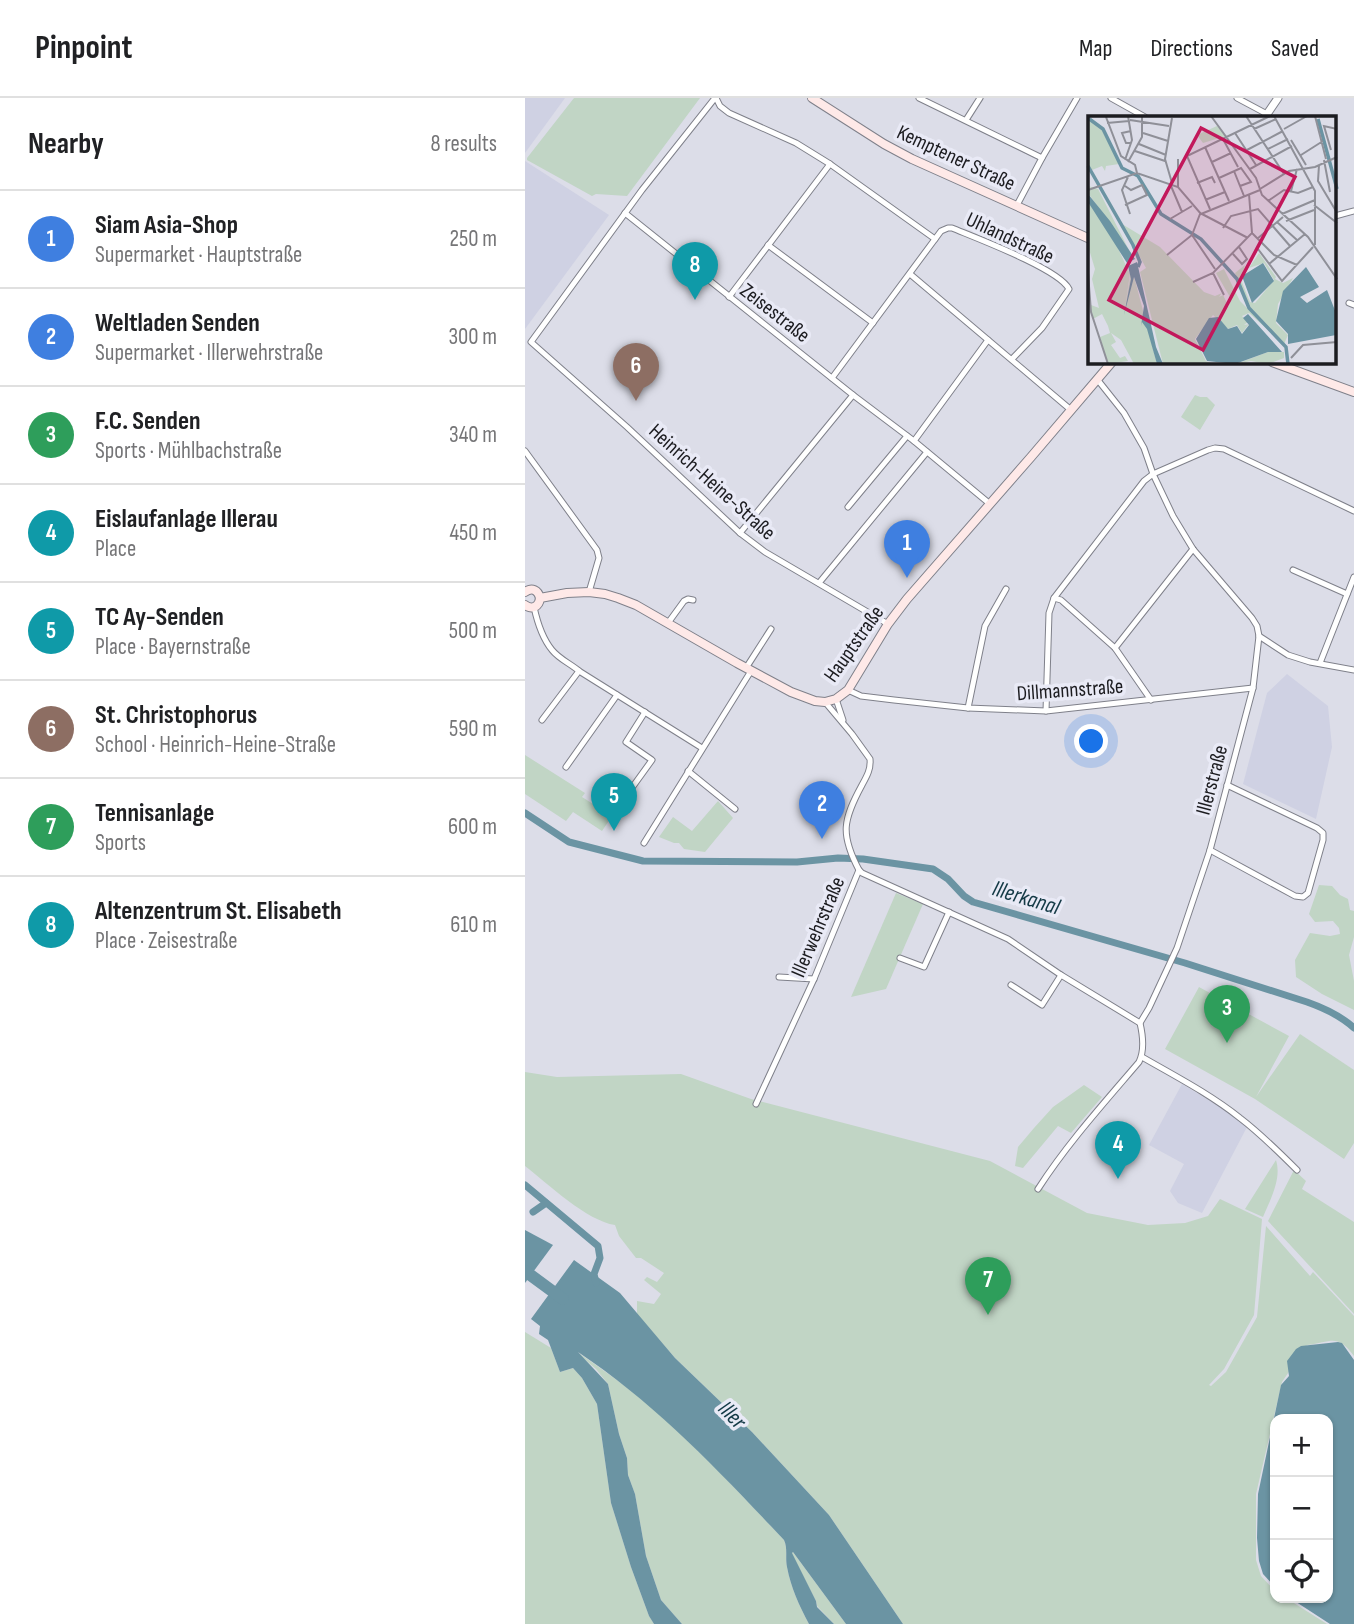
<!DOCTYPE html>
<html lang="en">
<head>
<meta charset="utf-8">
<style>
  body { margin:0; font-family:"Sofia Sans Condensed",sans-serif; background:#f2f2f2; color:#202124 }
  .controls { position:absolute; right:21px; bottom:21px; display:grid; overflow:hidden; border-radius:14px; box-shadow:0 2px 5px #0004 }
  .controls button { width:63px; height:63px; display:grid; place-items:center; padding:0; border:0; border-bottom:2px solid #e0e0e0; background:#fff; color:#202124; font:35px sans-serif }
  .you { position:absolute; left:567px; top:644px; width:24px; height:24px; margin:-18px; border:5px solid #fff; border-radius:50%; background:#1a73e8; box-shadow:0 0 0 10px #1a73e833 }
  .badge { display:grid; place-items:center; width:46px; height:46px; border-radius:50%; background:#d93025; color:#fff; font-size:23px; font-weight:700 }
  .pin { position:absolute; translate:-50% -58px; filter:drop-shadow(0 2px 4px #0008) }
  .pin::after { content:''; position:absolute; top:37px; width:24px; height:21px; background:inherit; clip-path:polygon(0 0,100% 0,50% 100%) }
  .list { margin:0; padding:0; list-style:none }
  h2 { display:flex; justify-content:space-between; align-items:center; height:91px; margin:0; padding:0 28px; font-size:30px }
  h2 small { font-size:23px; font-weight:400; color:#757577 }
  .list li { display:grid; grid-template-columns:46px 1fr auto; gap:21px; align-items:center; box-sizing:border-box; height:98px; padding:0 28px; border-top:2px solid #e0e0e0 }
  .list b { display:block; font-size:26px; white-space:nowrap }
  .list p { margin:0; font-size:23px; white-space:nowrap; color:#757577 }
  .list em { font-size:23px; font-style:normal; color:#757577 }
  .icon { flex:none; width:38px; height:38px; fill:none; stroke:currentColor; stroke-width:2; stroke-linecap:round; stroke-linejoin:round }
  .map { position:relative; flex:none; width:829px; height:1526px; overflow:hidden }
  header { display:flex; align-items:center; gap:42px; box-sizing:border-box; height:98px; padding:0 35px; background:#fff; border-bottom:2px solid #e0e0e0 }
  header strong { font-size:33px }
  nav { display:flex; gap:38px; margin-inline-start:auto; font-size:24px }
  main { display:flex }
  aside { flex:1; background:#fff }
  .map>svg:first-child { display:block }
  .built { fill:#cfd1e3 }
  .green { fill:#c1d5c5 }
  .water { fill:#6b94a3 }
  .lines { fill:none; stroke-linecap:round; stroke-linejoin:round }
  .canal { stroke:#6b94a3; stroke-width:7 }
  .river { stroke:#6b94a3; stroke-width:12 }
  .minor-casing { stroke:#7f808a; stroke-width:7 }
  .tertiary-casing { stroke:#7f808a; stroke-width:9 }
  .secondary-casing { stroke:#7f808a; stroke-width:10 }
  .minor { stroke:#fff; stroke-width:5 }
  .tertiary { stroke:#fff; stroke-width:7 }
  .secondary { stroke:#fee9e8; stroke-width:8 }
  .labels { text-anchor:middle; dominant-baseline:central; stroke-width:7; stroke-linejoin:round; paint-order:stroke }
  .street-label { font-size:21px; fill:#1c1c20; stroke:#e9eaf6 }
  .water-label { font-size:23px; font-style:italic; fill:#143a46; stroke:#e9eaf6 }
  .inset-river { fill:none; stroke:#6b94a3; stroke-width:3.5 }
  .inset-road { fill:none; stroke:#8f9098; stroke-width:2 }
  .view { fill:#c2185b; fill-opacity:0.15; stroke:#c2185b; stroke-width:3.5 }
  .inset-edge { fill:none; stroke:#1c1c20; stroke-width:3.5 }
</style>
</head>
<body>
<header>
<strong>Pinpoint</strong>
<nav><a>Map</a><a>Directions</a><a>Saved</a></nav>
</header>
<main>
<aside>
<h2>Nearby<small>8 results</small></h2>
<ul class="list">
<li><span class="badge" style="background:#3f7fe0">1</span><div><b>Siam Asia-Shop</b><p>Supermarket · Hauptstraße</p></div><em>250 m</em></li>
<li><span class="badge" style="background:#3f7fe0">2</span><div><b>Weltladen Senden</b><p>Supermarket · Illerwehrstraße</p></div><em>300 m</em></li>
<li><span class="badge" style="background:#2e9e5b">3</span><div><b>F.C. Senden</b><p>Sports · Mühlbachstraße</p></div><em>340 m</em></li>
<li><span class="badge" style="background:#0f9aa8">4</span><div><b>Eislaufanlage Illerau</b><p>Place</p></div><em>450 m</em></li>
<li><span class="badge" style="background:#0f9aa8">5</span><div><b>TC Ay-Senden</b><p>Place · Bayernstraße</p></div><em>500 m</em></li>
<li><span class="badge" style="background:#8d6e63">6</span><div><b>St. Christophorus</b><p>School · Heinrich-Heine-Straße</p></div><em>590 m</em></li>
<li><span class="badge" style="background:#2e9e5b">7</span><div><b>Tennisanlage</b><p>Sports</p></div><em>600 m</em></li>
<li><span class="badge" style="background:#0f9aa8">8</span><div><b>Altenzentrum St. Elisabeth</b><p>Place · Zeisestraße</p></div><em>610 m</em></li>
</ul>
</aside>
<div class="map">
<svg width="829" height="1526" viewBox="0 0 829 1526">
  <rect width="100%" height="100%" fill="#dcdde8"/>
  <!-- built -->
  <g class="built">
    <polygon points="0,0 40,0 0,55"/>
    <polygon points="0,63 84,117 0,231"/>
    <polygon points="762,576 803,608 807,649 791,721 718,686 742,595"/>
    <polygon points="657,986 700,1012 722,1029 677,1115 653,1105 645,1093 659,1066 624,1047"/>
  </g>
  <!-- green -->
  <g class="green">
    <polygon points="49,0 175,0 102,98 71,96 67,98 2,62 2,60"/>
    <polygon points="670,297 675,299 682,299 690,307 675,332 656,319"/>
    <polygon points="0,657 60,695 57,699 87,718 77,733 48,714 41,723 0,696"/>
    <polygon points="193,703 208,720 180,754 159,751 154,745 149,745 134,739 148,719 167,733"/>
    <polygon points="794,787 807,788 815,797 823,801 825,812 829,813 829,839 824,857 829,883 829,912 797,896 771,879 770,862 785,835 805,838 815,836 814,830 808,823 790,824 784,816"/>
    <polygon points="371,795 398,806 361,891 326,899"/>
    <polygon points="674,889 764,938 731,999 775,936 829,972 829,1045 819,1061 730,1001 640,951"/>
    <path d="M0 974 32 979 156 976 226 1001 465 1063 562 1115 623 1127 660 1125 683 1118 695 1101 737 1121 729 1217 699 1271 684 1287 686 1288 701 1274 732 1219 741 1128 785 1178 788 1174 829 1218V1258C812 1235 807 1244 782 1247L757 1284 731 1396V1462L736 1478 750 1493V1500H761L802 1526H378L304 1417 227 1334 150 1260 112 1216V1203L129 1206 136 1196 119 1182 122 1179 132 1184 139 1175 116 1160H111L94 1138 90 1127C62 1123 23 1086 0 1068Z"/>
    <polygon points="559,987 577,999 546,1035 533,1028 498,1070 490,1068 493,1049 509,1030 528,1009"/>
    <path d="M751 1062C757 1081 745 1102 738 1119L720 1111Z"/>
    <polygon points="769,1072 781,1083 777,1091 829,1124 829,1216 743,1123"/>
    <polygon points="0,1234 26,1250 35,1274 48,1270 57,1280 72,1306 86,1405 106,1469 124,1518 129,1526 0,1526"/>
    <path d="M45 1249C76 1270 107 1292 135 1317 178 1356 219 1399 259 1442 263 1451 260 1460 262 1469 266 1490 274 1507 284 1526H157L136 1502 121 1458 110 1396 103 1377 102 1360 94 1336 83 1286 71 1271Z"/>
    <polygon points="268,1454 321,1526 309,1526 292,1508 291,1503 266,1455"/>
  </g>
  <!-- water -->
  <g class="water">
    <polygon points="0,1132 28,1147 0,1185"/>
    <path d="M49 1162 95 1195 150 1260 227 1334 304 1417 378 1526H321L268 1454 267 1455 291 1503 292 1509 309 1526H284C274 1507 266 1490 262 1469 260 1459 263 1451 259 1442 195 1374 131 1306 53 1254L83 1286 94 1336 102 1360 103 1377 110 1396 121 1458 136 1502 157 1526H129L124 1518 106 1469 86 1405 72 1306 57 1280 48 1270 35 1274 23 1242 14 1236 15 1228 6 1221Z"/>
    <polygon points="813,1244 817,1245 829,1262 829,1526 805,1526 765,1500 803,1500 803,1321 750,1321 750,1489 738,1476 734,1463 732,1440 733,1396 756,1287 764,1278 762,1263 771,1251 776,1248"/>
  </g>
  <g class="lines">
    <!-- canal -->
    <g class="canal">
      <path d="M0 715 44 744 118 763 272 764 313 760 338 761 408 771 423 781 439 798 448 804 660 865 782 904C799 910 815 917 829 930"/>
      <polyline points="0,1087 73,1148 75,1160 69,1176 71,1185"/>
      <polyline points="8,1114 21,1105"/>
    </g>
    <!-- river -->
    <polyline class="river" points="0,1173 38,1201"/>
    <!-- minor casing -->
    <g class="minor-casing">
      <g id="minor">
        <polyline points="190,0 117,92 6,244 102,329 215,435 240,454 363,526"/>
        <polyline points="191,0 195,8 204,15 271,45 305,66 410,141"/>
        <polyline points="394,0 517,60"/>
        <polyline points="586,0 620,19"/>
        <polyline points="712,0 742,16"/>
        <polyline points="441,22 455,0"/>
        <polyline points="492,107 517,60 552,0"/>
        <polyline points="100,115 328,297 389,343 465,406"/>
        <polyline points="810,118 829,113"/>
        <polyline points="243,147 348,225"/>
        <polyline points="385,176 546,312"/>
        <polyline points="204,199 305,66"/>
        <polyline points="824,205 829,207"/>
        <path d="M307 280 416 133 423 130H427C451 140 534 171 544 191L517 230 487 261"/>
        <polyline points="389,343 463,242"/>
        <polyline points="0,353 72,452 74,460 64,494"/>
        <polyline points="323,409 382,338"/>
        <polyline points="215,435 328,297"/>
        <polyline points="768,472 822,496"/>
        <polyline points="294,485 402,354"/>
        <polyline points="529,500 536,502 590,550 626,602"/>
        <path d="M9 509C12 523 18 541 27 552 34 561 46 566 54 573L177 650"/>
        <polyline points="143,525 159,503 163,501 168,502"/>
        <polyline points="734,538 763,557 785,564 829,572"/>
        <polyline points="590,550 668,451"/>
        <polyline points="795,565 829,479"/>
        <polyline points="221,570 246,531"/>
        <polyline points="323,592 336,598 369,602 443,610 521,613 728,590"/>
        <polyline points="311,601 318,622"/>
        <polyline points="443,610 460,528 481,491"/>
        <polyline points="521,613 524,515 529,500 619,383 628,376 683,352 690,350 699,351 829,413"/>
        <polyline points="17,622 54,573"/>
        <polyline points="41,669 92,597"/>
        <polyline points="163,673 210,711"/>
        <polyline points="101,698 127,662 101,644 120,614"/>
        <polyline points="119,745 226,573"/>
        <polyline points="685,752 770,798 778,799 783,795 798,742 798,735 792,730 702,687"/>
        <polyline points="334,772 337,775 483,841 536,877 615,925"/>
        <polyline points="375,860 399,869 424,814"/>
        <polyline points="254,879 289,881"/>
        <polyline points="486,887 517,907 536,877"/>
        <path d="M617 959C650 978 685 996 715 1020 736 1036 754 1054 772 1072"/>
        <path d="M231 1006 289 881 334 772C315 736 318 722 337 687 342 678 346 671 345 661L327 636 300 604"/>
        <path d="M513 1091C542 1046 579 1005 614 964 620 952 618 938 615 925L624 910 652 850 685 752 728 590 734 538 732 528 727 520 668 451 648 418 628 376 619 350 599 315 572 281"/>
      </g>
    </g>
    <!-- tertiary casing -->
    <g class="tertiary-casing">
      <polyline id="tertiary" points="740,19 753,0"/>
    </g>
    <!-- secondary casing -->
    <g class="secondary-casing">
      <g id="secondary">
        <polyline points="287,0 359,46 387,61 565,141"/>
        <polyline points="747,264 829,294"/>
        <path d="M0 494C7 489 13 492 15 500"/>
        <polyline points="15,500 42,495 64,494 80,496 93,500 111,507 212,565 266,594 290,603 300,604 311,601 323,592 363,526 382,501 506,359 587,264"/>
        <path d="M0 507C7 512 14 509 15 500"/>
      </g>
    </g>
    <!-- minor -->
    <use href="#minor" class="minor"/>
    <!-- tertiary -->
    <use href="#tertiary" class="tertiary"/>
    <!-- secondary -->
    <use href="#secondary" class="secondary"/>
  </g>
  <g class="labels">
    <!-- street labels -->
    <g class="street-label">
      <text transform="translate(431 60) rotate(25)">Kemptener Straße</text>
      <text transform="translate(485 140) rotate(25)">Uhlandstraße</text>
      <text transform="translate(250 215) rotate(38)">Zeisestraße</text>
      <text transform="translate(187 384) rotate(42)">Heinrich-Heine-Straße</text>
      <text transform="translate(329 546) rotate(-55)">Hauptstraße</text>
      <text transform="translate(545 592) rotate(-4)">Dillmannstraße</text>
      <text transform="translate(687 682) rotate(-75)">Illerstraße</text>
      <text transform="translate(293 829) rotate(-67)">Illerwehrstraße</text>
    </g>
    <!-- water labels -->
    <g class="water-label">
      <text transform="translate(501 800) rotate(17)">Illerkanal</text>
      <text transform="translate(207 1317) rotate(46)">Iller</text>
    </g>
  </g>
  <!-- overview -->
  <g transform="translate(563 18)">
    <rect width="248" height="248" fill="#dcdde8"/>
    <path d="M0 3 14 14 31 48 18 50 17 55 14 50 4 54 0 50ZM129 10 138 20 115 27 109 19ZM0 70 10 73 41 134 0 77ZM0 86 20 111 42 158 36 199 43 155 47 164 69 248H46L33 224 23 217 28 226 23 229 32 242 37 240 40 245 20 248 12 221 22 217 20 210 14 198 5 203 3 189 11 192 4 163 7 153 0 130ZM34 108 72 131 116 176 127 180 134 177 131 181 135 179 141 191 142 181 128 157 136 153 152 185 188 221 161 197 154 200 160 206 156 209 161 208 154 217 149 209 140 213 125 199 107 223 118 245 126 248H75L52 156 58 152ZM171 137 188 161 187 163 195 167 205 162 190 188 188 207 200 219 196 228 163 192 147 157 157 149 153 164 162 186 167 187 186 164 176 147 161 152ZM180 236H196V242L180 248 163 245 148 248Z" fill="#c1d5c5"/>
    <path d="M0 78 22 105 47 143 39 147 0 86ZM49 146 68 231 75 248H69L59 213 54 206 53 210 56 190 46 161 36 199 43 163 40 150ZM175 147 186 165 164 187 154 160ZM218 151 231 171 212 181 219 187 239 174 248 197V219L200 228V218L188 205 195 175ZM160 198 194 236H180L147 248 119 245 108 223 121 202 130 201 140 213 149 210 154 218 161 209 155 202Z" fill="#6b94a3"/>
    <path class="inset-river" d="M0 2 15 13 34 52 50 60 73 98 113 123 149 163 161 192 198 231 200 248M230 3 249 73M0 50 45 129 52 146 50 151"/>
    <path class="inset-road" d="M123 0 168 62 174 79 220 121 249 163M158 0 196 58M186 0 227 75V129M227 0 238 43M18 1 33 40 47 49 49 57M42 4 81 10M19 7 41 5M166 13 188 3M196 13 219 0M43 15 34 17 38 27H43M55 17 80 25M147 17 168 49M135 23 150 51M203 24 218 49M51 28 78 39M117 31 141 85M180 33 200 23M243 34 236 10 249 13M47 35 77 45M157 35 195 15M213 39 235 25M90 43V71M37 44 44 24 40 0M236 44 242 76M40 46 54 21V0M124 46 143 37M231 49 230 65 248 95M162 53 204 30M146 55 156 80M40 61 34 74 42 98M131 62 153 52 163 66 152 70M84 67 77 43 84 2M109 67 124 61 127 67M37 70 43 74 54 69 59 79 37 89M83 70 94 96M172 73 201 55 227 51 249 41M0 74 49 57 90 71 113 98 172 74M203 75 209 53M117 84 137 76M180 85 196 74 210 77 225 71M226 89 249 107M122 93 99 40 182 0M114 98 160 122M194 98 227 84M82 103 104 90M198 105 226 94M189 106 209 124M135 112 143 100 170 93 202 130M164 117 186 139 209 149M104 119 127 153M169 123 195 101M170 133 194 165 225 131M145 138 154 148 159 143 151 131M79 139 104 119 112 98M181 148 217 118M0 157 3 196 20 248M125 157 136 179M105 166 125 157 164 117 161 78M203 242 215 229 249 226"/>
    <path class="view" d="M113 12 207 61 115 234 21 184Z"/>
    <rect width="248" height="248" class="inset-edge"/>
  </g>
</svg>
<div class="controls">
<button>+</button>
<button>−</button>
<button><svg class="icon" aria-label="locate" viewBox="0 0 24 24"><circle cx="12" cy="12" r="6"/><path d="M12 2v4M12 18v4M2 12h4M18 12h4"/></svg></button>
</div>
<div class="you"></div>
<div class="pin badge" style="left:382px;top:480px;background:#3f7fe0">1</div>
<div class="pin badge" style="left:297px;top:741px;background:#3f7fe0">2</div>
<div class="pin badge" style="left:702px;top:945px;background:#2e9e5b">3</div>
<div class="pin badge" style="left:593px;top:1081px;background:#0f9aa8">4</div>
<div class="pin badge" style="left:89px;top:733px;background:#0f9aa8">5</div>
<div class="pin badge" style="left:111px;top:303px;background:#8d6e63">6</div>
<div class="pin badge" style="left:463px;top:1217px;background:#2e9e5b">7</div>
<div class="pin badge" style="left:170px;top:202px;background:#0f9aa8">8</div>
</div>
</main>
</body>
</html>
